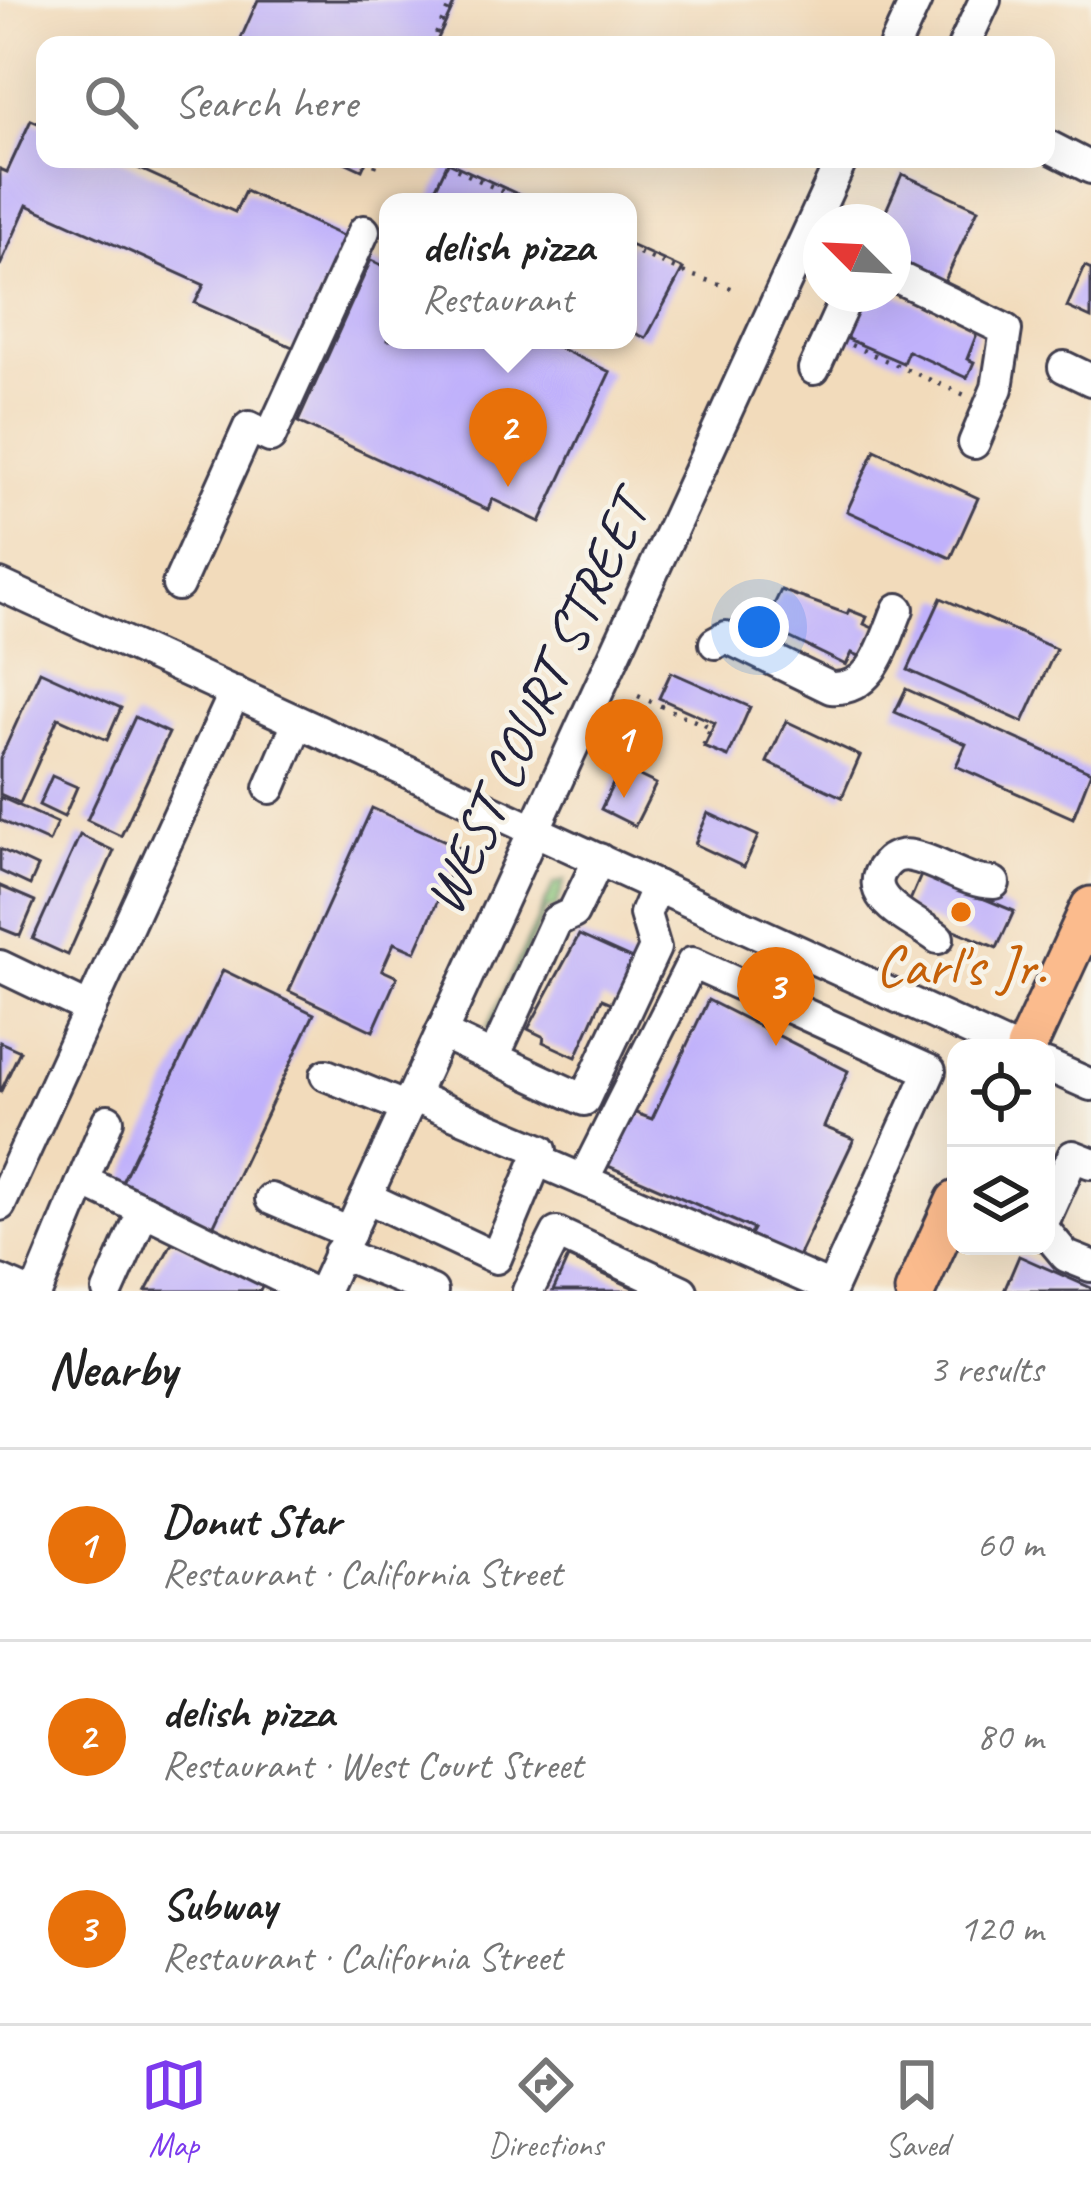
<!DOCTYPE html>
<html lang="en">
<head>
<meta charset="utf-8">
<style>
  body { margin:0; font-family:Caveat,sans-serif; background:#f2f2f2; color:#222 }
  .controls { position:absolute; right:36px; bottom:36px; display:grid; overflow:hidden; border-radius:24px; box-shadow:0 12px 48px #0002 }
  .controls button { width:108px; height:108px; display:grid; place-items:center; padding:0; border:0; border-bottom:3px solid #e0e0e0; background:#fff; color:#222; font:60px sans-serif }
  .compass { position:absolute; left:803px; top:204px; width:108px; height:108px; border-radius:50%; background:#fff; box-shadow:0 12px 48px #0002; rotate:294deg }
  .you { position:absolute; left:759px; top:627px; width:42px; height:42px; margin:-30px; border:9px solid #fff; border-radius:50%; background:#1a73e8; box-shadow:0 0 0 18px #1a73e833 }
  .badge { display:grid; place-items:center; width:78px; height:78px; border-radius:50%; background:#7c3aed; color:#fff; font-size:39px; font-weight:700 }
  .pin { position:absolute; translate:-50% -99px; filter:drop-shadow(0 3px 6px #0008) }
  .pin::after { content:''; position:absolute; top:63px; width:42px; height:36px; background:inherit; clip-path:polygon(0 0,100% 0,50% 100%) }
  .popup { position:absolute; left:379px; top:193px; width:258px; height:156px; box-sizing:border-box; display:grid; place-content:center; border-radius:24px; background:#fff; filter:drop-shadow(0 3px 9px #0005); font-size:39px; white-space:nowrap; color:#767676 }
  .popup b { font-size:45px; color:#222 }
  .popup::after { content:''; position:absolute; left:50%; top:100%; margin-left:-24px; border:24px solid transparent; border-top-color:#fff }
  .list { margin:0; padding:0; list-style:none }
  h2 { display:flex; justify-content:space-between; align-items:center; height:156px; margin:0; padding:0 48px; font-size:51px }
  h2 small { font-size:39px; font-weight:400; color:#767676 }
  .list li { display:grid; grid-template-columns:78px 1fr auto; gap:36px; align-items:center; box-sizing:border-box; height:192px; padding:0 48px; border-top:3px solid #e0e0e0 }
  .list b { display:block; font-size:45px; white-space:nowrap }
  .list p { margin:0; font-size:39px; white-space:nowrap; color:#767676 }
  .list em { font-size:39px; font-style:normal; color:#767676 }
  .icon { flex:none; width:66px; height:66px; fill:none; stroke:currentColor; stroke-width:2; stroke-linecap:round; stroke-linejoin:round }
  .map { position:relative; flex:none; width:1091px; height:1291px; overflow:hidden }
  .search { position:absolute; background:#fff; box-shadow:0 12px 48px #0002; left:36px; right:36px; top:36px; height:132px; display:flex; align-items:center; gap:30px; box-sizing:border-box; padding:0 42px; border-radius:24px; color:#767676; font-size:45px }
  .sheet { height:732px; background:#fff }
  nav { display:flex; justify-content:space-around; align-items:center; box-sizing:border-box; height:168px; border-top:3px solid #e0e0e0; background:#fff; font-size:33px; color:#767676 }
  nav a { display:grid; justify-items:center; gap:6px }
  nav .on { color:#7c3aed }
  .map>svg:first-child { display:block }
  .green { fill:#8bc579; stroke:#56745a; stroke-width:3 }
  .building { fill:#c0b1fb }
  .lines { fill:none; stroke-linecap:round; stroke-linejoin:round }
  .minor-casing { stroke:#413e4e; stroke-width:36 }
  .major-casing { stroke:#413e4e; stroke-width:45 }
  .path { stroke:#413e4e; stroke-width:4.5; stroke-dasharray:3 9; stroke-linecap:butt }
  .minor { stroke:#fff; stroke-width:30 }
  .major { stroke:#fbbb8d; stroke-width:39 }
  .food-dot { fill:#e8710a; stroke:#f7f3e8; stroke-width:4.5 }
  .labels { text-anchor:middle; dominant-baseline:central; stroke-width:9; stroke-linejoin:round; paint-order:stroke }
  .street-label { font-size:57px; fill:#22223b; stroke:#f7f3e8 }
  .food-label { font-size:57px; fill:#c56008; stroke:#f7f3e8 }
</style>
</head>
<body>
<div class="map">
<svg width="1091" height="1291" viewBox="0 0 1091 1291">
  <rect width="100%" height="100%" fill="#f7f3e8"/>
  <filter id="ink" filterUnits="userSpaceOnUse"><feTurbulence type="fractalNoise" baseFrequency=".00833" numOctaves="2"/><feDisplacementMap in="SourceGraphic" scale="24" xChannelSelector="R" yChannelSelector="G"/><feConvolveMatrix kernelMatrix="1 2 1 2 8 2 1 2 1" color-interpolation-filters="sRGB"/></filter>
  <filter id="wash" filterUnits="userSpaceOnUse"><feTurbulence type="fractalNoise" baseFrequency=".004" numOctaves="4" result="noise"/><feDisplacementMap in="SourceGraphic" scale="48" xChannelSelector="R" yChannelSelector="G"/><feGaussianBlur stdDeviation="2.7" result="paint"/><feColorMatrix in="noise" values="0 0 0 0 0 0 0 0 0 0 0 0 0 0 0 0 0 1.4 0 .05"/><feComposite in="paint" operator="in"/></filter>
  <g filter="url(#wash)">
    <rect width="100%" height="100%" fill="#f2dbbb"/>
    <!-- green -->
    <polygon class="green" points="565,880 556,908 547,908 495,1020 486,1030 554,884"/>
    <g id="blocks">
      <!-- building -->
      <g class="building">
        <polygon points="258,0 456,0 435,45 238,45"/>
        <polygon points="31,120 45,126 45,159 118,159 235,212 245,191 347,238 297,349 195,303 204,285 27,205 0,266 0,169 7,172"/>
        <polygon points="338,159 367,159 362,170"/>
        <polygon points="448,162 535,202 429,202"/>
        <polygon points="902,174 978,209 944,283 893,258 893,222 881,222"/>
        <polygon points="628,244 683,269 646,338 628,330"/>
        <polygon points="371,260 388,268 388,340 542,340 610,372 540,522 492,499 488,510 298,422"/>
        <polygon points="1085,266 1091,269 1091,318 1067,307"/>
        <polygon points="893,293 978,331 967,359 974,362 967,378 908,351 903,363 848,339 844,331 859,294"/>
        <polygon points="875,450 978,498 951,558 847,511"/>
        <polygon points="781,590 847,614 849,610 867,617 864,624 875,629 862,657 852,653 846,665 764,625"/>
        <polygon points="941,598 1056,649 1023,722 908,670"/>
        <polygon points="40,671 121,708 107,740 58,718 20,803 0,794 0,759"/>
        <polygon points="671,672 750,707 728,757 704,747 715,723 659,698"/>
        <polygon points="906,689 1091,772 1073,818 956,766 966,744 895,712"/>
        <polygon points="135,717 169,733 121,836 87,820"/>
        <polygon points="786,721 860,756 842,797 767,762"/>
        <polygon points="621,767 656,784 635,826 601,809"/>
        <polygon points="52,776 77,787 64,817 39,805"/>
        <polygon points="0,797 57,823 49,842 0,820"/>
        <polygon points="372,808 461,848 415,952 394,943 382,970 397,977 373,1031 289,991"/>
        <polygon points="708,813 758,836 744,867 695,844"/>
        <polygon points="80,835 114,851 68,955 33,939"/>
        <polygon points="0,849 38,867 30,885 0,871"/>
        <polygon points="922,873 1014,911 997,948 906,910"/>
        <polygon points="0,886 35,901 20,936 0,928"/>
        <polygon points="579,935 641,963 621,1007 602,999 576,1057 543,1042 544,1037 528,1029"/>
        <polygon points="223,970 314,1014 213,1227 121,1184"/>
        <polygon points="708,1000 848,1071 824,1127 854,1139 796,1261 748,1238 753,1229 601,1163 625,1109 652,1119"/>
        <polygon points="0,1042 20,1051 0,1093"/>
        <polygon points="173,1241 264,1283 260,1291 146,1291"/>
        <polygon points="1019,1256 1091,1288 1091,1291 1004,1291"/>
        <polygon points="568,1258 640,1291 553,1291"/>
      </g>
    </g>
  </g>
  <g filter="url(#ink)">
    <use href="#blocks" fill-opacity="0" stroke="#413e4e" stroke-width="3"/>
    <g class="lines">
      <!-- minor casing -->
      <g class="minor-casing">
        <g id="minor">
          <polyline points="895,45 916,0"/>
          <polyline points="964,45 985,0"/>
          <polyline points="1046,145 1091,168"/>
          <polyline points="893,275 1006,330 997,388 974,443"/>
          <polyline points="1064,367 1091,380"/>
          <polyline points="814,369 848,294"/>
          <polyline points="0,585 1009,1048"/>
          <polyline points="178,585 249,427 270,437 364,231"/>
          <path d="M715 643 726 637 831 688C874 691 884 642 898 609"/>
          <polyline points="270,788 298,722"/>
          <path d="M938 938C918 922 855 898 886 864 892 857 902 854 912 856 941 862 963 882 994 883"/>
          <polyline points="0,966 90,1009"/>
          <polyline points="441,1033 584,1100 655,948 645,914 657,886"/>
          <polyline points="494,1057 556,921 573,913 599,859"/>
          <polyline points="1046,1065 1091,1085"/>
          <polyline points="326,1075 407,1108"/>
          <polyline points="537,1160 831,1288"/>
          <polyline points="583,1180 692,963 930,1071 830,1291"/>
          <polyline points="83,1181 144,1210 108,1291"/>
          <polyline points="366,1197 496,1258 541,1150 412,1096"/>
          <polyline points="271,1199 350,1233"/>
          <polyline points="0,1205 235,692"/>
          <polyline points="144,1210 309,1291"/>
          <polyline points="1046,1216 1073,1156 1091,1163"/>
          <polyline points="1046,1232 1066,1256 1091,1266"/>
          <polyline points="339,1253 432,1291"/>
          <polyline points="0,1281 23,1291"/>
          <polyline points="37,1291 108,1120"/>
          <polyline points="323,1291 842,159"/>
          <polyline points="528,1291 557,1233 682,1291"/>
        </g>
      </g>
      <!-- major casing -->
      <g class="major-casing">
        <g id="major">
          <polyline points="1026,1048 1091,907"/>
          <polyline points="915,1291 956,1201"/>
        </g>
      </g>
      <!-- path -->
      <g class="path">
        <polyline points="431,45 452,0"/>
        <polyline points="435,159 524,202"/>
        <polyline points="375,167 378,159"/>
        <polyline points="628,248 682,272 737,290"/>
        <polyline points="851,345 967,396"/>
        <polyline points="638,696 711,728 703,746"/>
      </g>
      <!-- minor -->
      <use href="#minor" class="minor"/>
      <!-- major -->
      <use href="#major" class="major"/>
    </g>
  </g>
  <!-- markers -->
  <circle class="food-dot" cx="961" cy="912" r="12"/>
  <g class="labels">
    <!-- street labels -->
    <g class="street-label">
      <text transform="translate(536 704) rotate(-65)">WEST COURT STREET</text>
    </g>
    <!-- food labels -->
    <g class="food-label">
      <text x="961" y="966">Carl's Jr.</text>
    </g>
  </g>
</svg>
<div class="controls">
<button><svg class="icon" aria-label="locate" viewBox="0 0 24 24"><circle cx="12" cy="12" r="6"/><path d="M12 2v4M12 18v4M2 12h4M18 12h4"/></svg></button>
<button><svg class="icon" aria-label="layers" viewBox="0 0 24 24"><path d="M12 4l9 5-9 5-9-5zM3 14l9 5 9-5"/></svg></button>
</div>
<svg class="compass" viewBox="-18 -18 36 36"><path d="M0-13l5 13h-10z" fill="#e53935"/><path d="M0 13l5-13h-10z" fill="#767676"/></svg>
<div class="you"></div>
<div class="pin badge" style="left:624px;top:798px;background:#e8710a">1</div>
<div class="pin badge" style="left:508px;top:487px;background:#e8710a">2</div>
<div class="popup"><b>delish pizza</b>Restaurant</div>
<div class="pin badge" style="left:776px;top:1046px;background:#e8710a">3</div>
<div class="search"><svg class="icon" aria-label="search" viewBox="0 0 24 24"><circle cx="10" cy="10" r="6"/><path d="M15 15l6 6"/></svg>Search here</div>
</div>
<section class="sheet">
<h2>Nearby<small>3 results</small></h2>
<ul class="list">
<li><span class="badge" style="background:#e8710a">1</span><div><b>Donut Star</b><p>Restaurant · California Street</p></div><em>60 m</em></li>
<li><span class="badge" style="background:#e8710a">2</span><div><b>delish pizza</b><p>Restaurant · West Court Street</p></div><em>80 m</em></li>
<li><span class="badge" style="background:#e8710a">3</span><div><b>Subway</b><p>Restaurant · California Street</p></div><em>120 m</em></li>
</ul>
</section>
<nav>
<a class="on"><svg class="icon" aria-label="map" viewBox="0 0 24 24"><path d="M3 6l6-2 6 2 6-2v14l-6 2-6-2-6 2zM9 4v14M15 6v14"/></svg>Map</a>
<a><svg class="icon" aria-label="directions" viewBox="0 0 24 24"><path d="M12 3l9 9-9 9-9-9zM9 14v-3h6M13 9l2 2-2 2"/></svg>Directions</a>
<a><svg class="icon" aria-label="saved" viewBox="0 0 24 24"><path d="M7 4h10v16l-5-4-5 4z"/></svg>Saved</a>
</nav>
</body>
</html>
